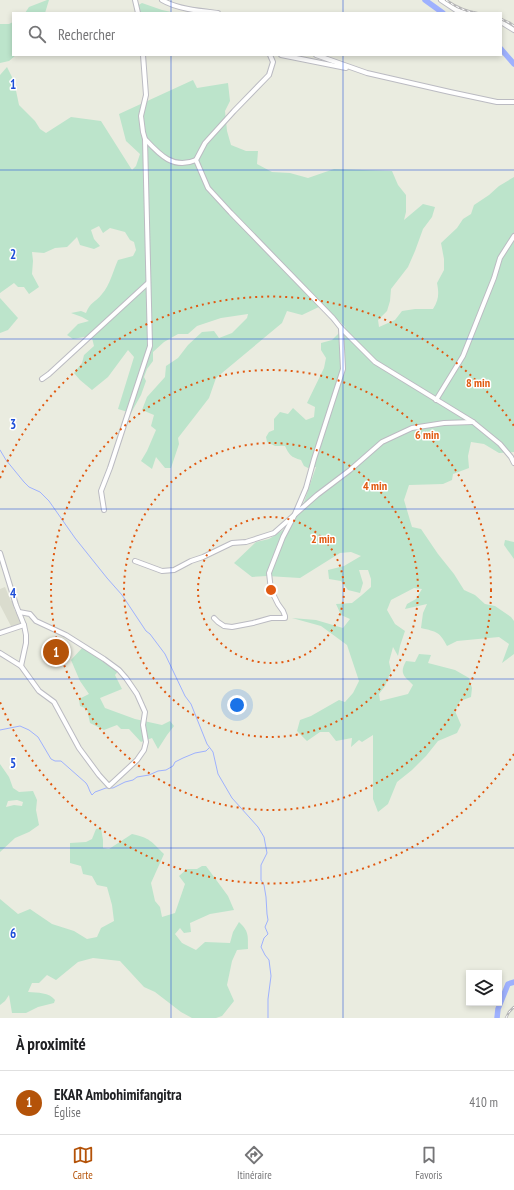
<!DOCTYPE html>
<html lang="fr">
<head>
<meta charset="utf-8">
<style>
  body { margin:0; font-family:"PT Sans Narrow",sans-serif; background:#f2f2f2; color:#202124 }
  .controls { position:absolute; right:12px; bottom:12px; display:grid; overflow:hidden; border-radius:0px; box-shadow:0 2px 6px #0003 }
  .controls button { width:36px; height:36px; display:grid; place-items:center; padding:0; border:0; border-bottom:1px solid #e0e0e0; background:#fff; color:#202124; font:20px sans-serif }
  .you { position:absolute; left:237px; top:705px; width:14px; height:14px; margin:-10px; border:3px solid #fff; border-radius:50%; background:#1a73e8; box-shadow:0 0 0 6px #1a73e833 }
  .badge { display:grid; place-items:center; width:26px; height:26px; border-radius:50%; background:#b45309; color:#fff; font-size:13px; font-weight:700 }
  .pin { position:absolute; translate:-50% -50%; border:2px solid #fff; box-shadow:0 1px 4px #0006 }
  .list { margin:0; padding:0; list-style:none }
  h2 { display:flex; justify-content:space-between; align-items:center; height:52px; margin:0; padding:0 16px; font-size:17px }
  h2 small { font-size:13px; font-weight:400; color:#757577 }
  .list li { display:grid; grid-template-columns:26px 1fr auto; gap:12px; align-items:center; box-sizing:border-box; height:64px; padding:0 16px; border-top:1px solid #e0e0e0 }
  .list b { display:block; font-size:15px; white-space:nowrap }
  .list p { margin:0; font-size:13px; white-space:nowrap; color:#757577 }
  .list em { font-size:13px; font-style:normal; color:#757577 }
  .icon { flex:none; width:22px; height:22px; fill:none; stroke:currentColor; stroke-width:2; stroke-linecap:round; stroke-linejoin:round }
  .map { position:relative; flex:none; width:514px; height:1018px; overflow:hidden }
  .search { position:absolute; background:#fff; box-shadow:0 2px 6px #0003; left:12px; right:12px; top:12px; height:44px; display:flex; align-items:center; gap:10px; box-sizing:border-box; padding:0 14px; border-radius:0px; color:#757577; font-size:15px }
  .sheet { height:116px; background:#fff }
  nav { display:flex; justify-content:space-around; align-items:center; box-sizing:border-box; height:56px; border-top:1px solid #e0e0e0; background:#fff; font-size:11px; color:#757577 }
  nav a { display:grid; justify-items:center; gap:2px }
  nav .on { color:#b45309 }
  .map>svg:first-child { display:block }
  .education { fill:#dadcce }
  .green { fill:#bce4cb; fill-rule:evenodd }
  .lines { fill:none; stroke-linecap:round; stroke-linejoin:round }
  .stream { stroke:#9eb1fe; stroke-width:1 }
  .river { stroke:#9eb1fe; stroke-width:5.5 }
  .minor-casing { stroke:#bbbbc2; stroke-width:6 }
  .minor { stroke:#fff; stroke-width:4 }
  .rail-casing { stroke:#b6b6b7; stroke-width:2.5 }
  .rail { stroke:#fff; stroke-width:1; stroke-dasharray:3; stroke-linecap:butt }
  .grid { fill:none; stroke:#1d4ed8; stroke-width:1; stroke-opacity:0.55 }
  .ring { fill:none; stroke:#e15910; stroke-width:2; stroke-dasharray:2 4 }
  .grid-label { font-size:13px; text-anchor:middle; font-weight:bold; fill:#1d4ed8; stroke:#fff; stroke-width:3; stroke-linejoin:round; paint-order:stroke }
  .centre { fill:#e15910; stroke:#fff; stroke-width:2 }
  .ring-label { font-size:12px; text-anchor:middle; font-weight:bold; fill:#e15910; stroke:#fff; stroke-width:3; stroke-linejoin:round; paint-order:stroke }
</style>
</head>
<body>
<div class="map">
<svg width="514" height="1018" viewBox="0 0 514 1018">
  <rect width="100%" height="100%" fill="#eaece0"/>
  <!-- education -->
  <polygon class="education" points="5,587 11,601 12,601 16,608 14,609 21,621 21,624 12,628 0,605 0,589"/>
  <!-- green -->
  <g class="green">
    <polygon points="47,0 49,0 45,13 25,13 29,7"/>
    <polygon points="142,3 162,10 176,13 139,13 137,6"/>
    <polygon points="13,22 13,55 16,55 9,61 0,63 0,24 9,24"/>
    <path d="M7 67 14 81 19 105 35 121 40 129 46 133 71 117 101 121 132 170 136 166 140 154 126 141 119 114 193 80 197 88 228 83 230 101 225 111 227 131 231 145 246 151H258L257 164 272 172 290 173 308 178 334 169 392 171 398 185 406 195V212L404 220 423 204 435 207 432 217 423 229 415 251 408 267 391 289 390 301 387 311 378 320 379 327 395 320 402 311 415 309H433C439 300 439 293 437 283L444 270V259L441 243 457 228 463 219 471 214 474 205 489 195 499 186 514 177V452L499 453 484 444 471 442 468 456 469 468 453 474 452 480 443 484 409 485 404 500 412 527 421 529 438 554 454 574 464 590 475 595 485 604 495 606 511 617 514 621V654L502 663 509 644 499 637 457 641 447 646C439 631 437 632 421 628L423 613 427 604 405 609 407 604 416 599 422 589 414 588 391 600 387 610 395 624 405 631 400 646 398 656 393 647 389 662 391 671 385 686 379 694 380 701 408 694 413 685C404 676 399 674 406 661L415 662 419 654 431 655 428 663 455 670 469 678 472 688 471 697 460 701 455 711 461 725 457 733 438 741 426 756 412 770 397 782 388 804 378 812 373 799V735L362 742 359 740 351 747 352 738 336 741 329 732H320L307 741 297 731 300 720 311 716 339 700 345 702 353 693 359 681 347 645 321 626 292 618 316 620 343 628 350 619 341 615 336 604 352 603 362 595 371 587V579L368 570H359L363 583 360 593 348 590 341 581 329 579 328 570 344 566 361 556 351 552 340 553 300 578 267 576 252 577 234 563 256 542 269 539 286 528 304 502 316 467 308 468 304 466 301 460C291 457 289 455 285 446H275L267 442 266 437 269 432 274 430V419L280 412 288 414 293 408 306 420 314 417 315 407 307 403 324 368 326 358 321 350V343L332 340 345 327 323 305 302 315 287 311 282 323 216 378 209 398 178 438 179 444 171 468H165L156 457 152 469 141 461 147 451 156 430 151 426 154 415 142 410 147 397 165 377 166 366 178 358 188 345 202 332 214 331 219 338 232 333 247 318 248 314 221 318 197 326 188 334H178L164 342 153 352V361L147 369 144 377 146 381 141 395 131 413 118 409 134 357 128 350 108 377 92 390 80 380 74 373 82 363 84 355 94 346 92 338 84 337 73 339 67 335 78 324 89 321 82 317 71 313 81 311 86 313C90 302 95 303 102 294 110 285 113 271 118 260L133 256 136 250 134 242 130 240 125 232 110 228 103 233 99 226 91 230 94 239 100 246 94 249 80 245 77 237 67 247 55 248 44 253 32 252 33 261 32 274 39 287 29 294 24 287H18L14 283 0 293V75Z"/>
    <polygon points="0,298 18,318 8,330 0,333"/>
    <polygon points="505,540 514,542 514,559 504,545"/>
    <polygon points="84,646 119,670 115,675 122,689 100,698 105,708 135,719 162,725 170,721 174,726 167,735 158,749 152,738 141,742 129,729 121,729 117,725 104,730 90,723 87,709 80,706 79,699 89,694 80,681 71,660"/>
    <path d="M0 764 9 777 13 788 19 792 33 791 37 800 36 810 39 825 29 832 15 838 0 852ZM17 800 23 802 22 806 14 805 6 807 8 801Z"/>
    <path d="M101 828 103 840V848L109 849 132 834C150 838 151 841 164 854L151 883 155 901 160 907 162 917 175 913 185 884 179 876 187 869H197L202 866H206L228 896 234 910 210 914 190 923 191 932 184 933 180 928 175 934 182 943 196 950 205 942 230 943 233 932 239 922C249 931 248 936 248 949L237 950 232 961 227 985 234 1001 222 1016 216 1018H192L181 1012 155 992 144 987 120 961 93 958 78 962 56 980 47 975 39 983H32L28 992C38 993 49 992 55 1000L54 1003 38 1007 26 1013H12L9 995 5 1001 0 1005V899L18 914 30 909 52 924 74 931 87 939 97 937 101 928 114 921 112 905 107 887 97 885 92 876 83 874 81 866 70 863V843L86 842 92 839 96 829Z"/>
  </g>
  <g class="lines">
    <!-- stream -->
    <g class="stream">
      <polyline points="0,450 6,460 24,482 29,487 40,492 49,501 75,538 107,578 122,595 146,631 150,634 165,654 185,696 191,704 207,744 213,752 218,774 232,798 258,827 264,837 267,853 261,865 261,880 264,885 266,897 267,914 268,920 265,927 268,934 264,938 261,947 265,955 269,960 271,976 268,999 268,1018"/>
      <path d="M0 730 20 726 29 730 38 737 51 759 55 761H61L86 783C89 787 89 791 92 795L95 792 106 788H113L125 782 133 780 137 777 149 775 158 771 166 770 173 766 175 762 183 758 195 753 206 751 209 748"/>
    </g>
    <!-- river -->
    <g class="river">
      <polyline points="425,0 443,13"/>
      <polyline points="501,49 514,64"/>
      <polyline points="497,1018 498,1009 508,984 514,982"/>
    </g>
    <!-- minor casing -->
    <g class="minor-casing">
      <g id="minor">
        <polyline points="135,0 138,13"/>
        <path d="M162 0C177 9 200 11 218 13"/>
        <polyline points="441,0 456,10 465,13"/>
        <polyline points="501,22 514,30"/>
        <polyline points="281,55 346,68"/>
        <polyline points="316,55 367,73 450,92 497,102 514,102"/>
        <path d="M145 139C159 154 173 170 196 160"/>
        <polyline points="341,328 375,362 473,422 500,444 511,457 514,463"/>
        <polyline points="42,379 49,374 148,283"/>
        <polyline points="436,400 463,356 494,278 500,258 514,236"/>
        <polyline points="104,510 101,491 110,468 150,346 145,139 143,132 141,116 146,95 143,55"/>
        <polyline points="0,553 16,605 24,625 26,635 26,643 21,666 0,653"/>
        <polyline points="135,561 162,571 174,570 191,561 203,557 232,543 246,542 274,533 317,495 350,470 382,442 412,428 444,423 473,422"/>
        <polyline points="19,612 30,614 36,621 66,635 104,659 119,670 126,678 137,694 145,712 143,725 146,742 144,750 137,760 109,786 99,775 79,748 54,702 39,691 21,666"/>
        <polyline points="214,618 218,622 224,626 232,627 253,623 271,618 285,618 285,616 283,611 278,604 271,590 269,573 283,537 294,516 306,488 314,459 343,369 341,328 333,318 231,213 208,188 196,160 205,143 234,111 269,75 273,62 270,55"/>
        <polyline points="0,633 24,625"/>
      </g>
    </g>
    <!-- minor -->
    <use href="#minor" class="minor"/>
    <!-- rail casing -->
    <g class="rail-casing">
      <g id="rail">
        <path d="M446 0C456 7 465 11 477 13"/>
        <polyline points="501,19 510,23 514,26"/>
        <polyline points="506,1018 509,1012 514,1007"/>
      </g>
    </g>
    <!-- rail -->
    <use href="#rail" class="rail"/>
  </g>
  <!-- grid -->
  <path class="grid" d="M171 0V13M343 0V13M171 55V1018M343 55V1018M0 170H514M0 339H514M0 509H514M0 679H514M0 848H514"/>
  <!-- distance rings -->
  <g class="ring">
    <circle cx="271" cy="590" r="73"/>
    <circle cx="271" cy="590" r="147"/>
    <circle cx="271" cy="590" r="220"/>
    <path d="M514 754A293 293 0 0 1 0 702M0 478A293 293 0 0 1 514 426"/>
  </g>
  <g class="grid-label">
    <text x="13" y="89">1</text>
    <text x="13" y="259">2</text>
    <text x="13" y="429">3</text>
    <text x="13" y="598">4</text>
    <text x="13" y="768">5</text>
    <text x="13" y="938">6</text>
  </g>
  <circle cx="271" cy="590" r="6" class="centre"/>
  <g class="ring-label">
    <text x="478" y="387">8 min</text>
    <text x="427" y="439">6 min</text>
    <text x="375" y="490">4 min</text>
    <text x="323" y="543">2 min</text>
  </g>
</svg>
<div class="controls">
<button><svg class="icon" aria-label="layers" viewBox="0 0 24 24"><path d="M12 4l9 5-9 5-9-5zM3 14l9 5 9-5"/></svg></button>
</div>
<div class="you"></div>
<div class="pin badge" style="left:56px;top:652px">1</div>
<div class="search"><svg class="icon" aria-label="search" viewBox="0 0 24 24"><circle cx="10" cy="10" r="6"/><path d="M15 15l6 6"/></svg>Rechercher</div>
</div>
<section class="sheet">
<h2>À proximité<small></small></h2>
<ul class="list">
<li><span class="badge">1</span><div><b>EKAR Ambohimifangitra</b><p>Église</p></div><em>410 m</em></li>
</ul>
</section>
<nav>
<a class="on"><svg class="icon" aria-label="map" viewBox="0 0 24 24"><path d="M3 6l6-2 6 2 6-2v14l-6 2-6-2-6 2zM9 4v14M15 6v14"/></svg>Carte</a>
<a><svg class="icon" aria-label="directions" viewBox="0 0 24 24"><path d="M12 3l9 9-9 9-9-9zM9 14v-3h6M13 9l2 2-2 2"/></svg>Itinéraire</a>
<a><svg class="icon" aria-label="saved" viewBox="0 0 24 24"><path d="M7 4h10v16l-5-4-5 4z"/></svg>Favoris</a>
</nav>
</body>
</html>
